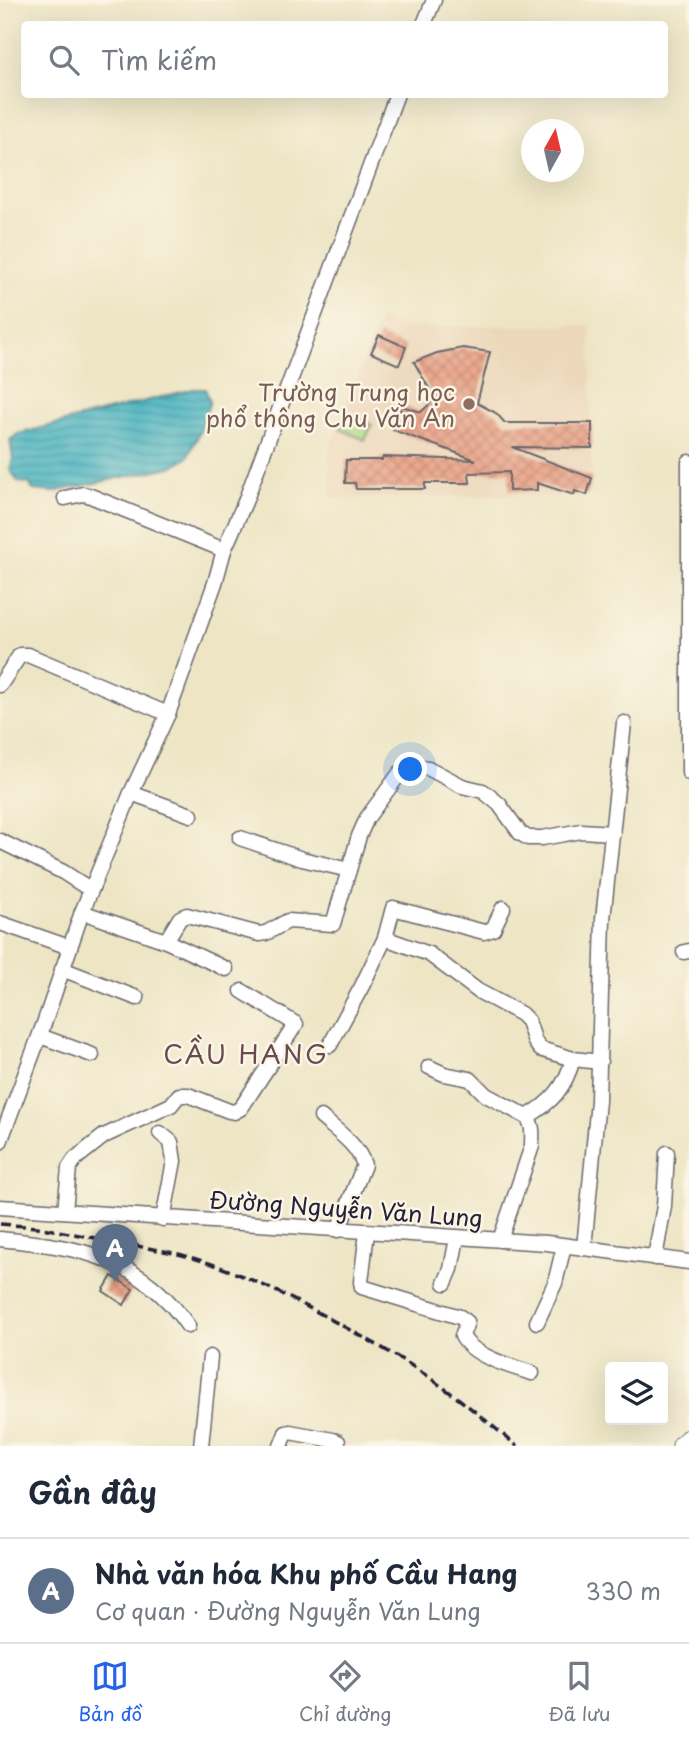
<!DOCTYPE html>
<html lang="vi">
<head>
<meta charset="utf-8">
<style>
  body { margin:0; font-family:"Playpen Sans",sans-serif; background:#f6f6f7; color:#1f2937 }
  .controls { position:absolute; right:21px; bottom:21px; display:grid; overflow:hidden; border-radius:7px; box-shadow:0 7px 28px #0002 }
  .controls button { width:63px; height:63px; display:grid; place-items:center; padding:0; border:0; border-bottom:2px solid #e0e1e3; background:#fff; color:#1f2937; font:35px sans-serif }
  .compass { position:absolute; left:521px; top:119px; width:63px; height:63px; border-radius:50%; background:#fff; box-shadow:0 7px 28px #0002; rotate:8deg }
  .you { position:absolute; left:411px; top:770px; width:24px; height:24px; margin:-18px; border:5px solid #fff; border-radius:50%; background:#1a73e8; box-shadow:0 0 0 10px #1a73e833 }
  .badge { display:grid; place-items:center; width:46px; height:46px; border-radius:50%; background:#2563eb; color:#fff; font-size:23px; font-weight:700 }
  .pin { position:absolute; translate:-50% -58px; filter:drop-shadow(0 2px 4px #0008) }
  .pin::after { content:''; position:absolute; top:37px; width:24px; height:21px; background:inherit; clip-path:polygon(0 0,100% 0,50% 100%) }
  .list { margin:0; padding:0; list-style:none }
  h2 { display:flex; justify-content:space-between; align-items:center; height:91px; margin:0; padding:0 28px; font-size:30px }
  h2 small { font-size:23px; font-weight:400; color:#747a83 }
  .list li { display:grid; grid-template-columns:46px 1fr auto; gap:21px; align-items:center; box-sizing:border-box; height:105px; padding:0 28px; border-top:2px solid #e0e1e3 }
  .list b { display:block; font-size:26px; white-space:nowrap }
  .list p { margin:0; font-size:23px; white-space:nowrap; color:#747a83 }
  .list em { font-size:23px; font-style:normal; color:#747a83 }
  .icon { flex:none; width:38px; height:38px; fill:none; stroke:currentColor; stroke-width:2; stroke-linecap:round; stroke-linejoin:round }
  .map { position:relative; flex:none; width:689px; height:1446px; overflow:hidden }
  .search { position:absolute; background:#fff; box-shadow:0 7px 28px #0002; left:21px; right:21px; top:21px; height:77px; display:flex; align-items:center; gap:18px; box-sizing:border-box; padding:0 24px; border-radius:7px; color:#747a83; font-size:26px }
  .sheet { height:196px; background:#fff }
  nav { display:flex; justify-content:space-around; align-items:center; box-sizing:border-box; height:98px; border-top:2px solid #e0e1e3; background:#fff; font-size:19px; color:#747a83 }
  nav a { display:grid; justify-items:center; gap:4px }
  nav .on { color:#2563eb }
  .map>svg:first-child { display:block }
  .built { fill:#ecd7ba }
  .park { fill:#aad885; stroke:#667d60; stroke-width:2 }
  .water { fill:url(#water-rules); stroke:#336a7e; stroke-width:2 }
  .building { fill:url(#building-cross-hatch) }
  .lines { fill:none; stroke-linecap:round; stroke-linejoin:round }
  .minor-casing { stroke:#69666b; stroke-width:17 }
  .primary-casing { stroke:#69666b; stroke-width:25 }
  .minor { stroke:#fff; stroke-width:14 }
  .primary { stroke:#fff; stroke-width:23 }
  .rail { stroke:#22223b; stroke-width:3.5; stroke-dasharray:10 5; stroke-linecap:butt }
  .education-dot { fill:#8d6e63; stroke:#fcf5e5; stroke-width:2.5 }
  .labels { text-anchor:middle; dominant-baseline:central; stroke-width:5; stroke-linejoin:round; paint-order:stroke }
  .education-label { font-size:23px; fill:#785e54; stroke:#fcf5e5; text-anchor:end }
  .street-label { font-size:23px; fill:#22223b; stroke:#fcf5e5 }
  .quarter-label { font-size:26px; letter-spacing:2px; fill:#674b51; stroke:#fcf5e5 }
</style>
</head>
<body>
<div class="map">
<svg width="689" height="1446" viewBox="0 0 689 1446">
  <defs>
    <pattern id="water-rules" width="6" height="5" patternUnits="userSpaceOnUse" patternTransform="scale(1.75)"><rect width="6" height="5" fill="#44b2c0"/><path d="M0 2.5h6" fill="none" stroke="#38909d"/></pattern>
    <pattern id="building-cross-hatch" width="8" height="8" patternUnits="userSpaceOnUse" patternTransform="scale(1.75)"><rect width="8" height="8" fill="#e79679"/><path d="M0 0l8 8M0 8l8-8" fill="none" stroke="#bb7a64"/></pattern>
  </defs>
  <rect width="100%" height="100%" fill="#fcf5e5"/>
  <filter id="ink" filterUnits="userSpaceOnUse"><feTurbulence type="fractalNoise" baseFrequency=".0143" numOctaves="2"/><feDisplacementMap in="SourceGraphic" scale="14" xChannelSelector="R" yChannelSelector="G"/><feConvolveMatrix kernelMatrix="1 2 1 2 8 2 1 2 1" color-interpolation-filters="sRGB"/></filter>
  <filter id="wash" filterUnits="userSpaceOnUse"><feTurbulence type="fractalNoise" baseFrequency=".00686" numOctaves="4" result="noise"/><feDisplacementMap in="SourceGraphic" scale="28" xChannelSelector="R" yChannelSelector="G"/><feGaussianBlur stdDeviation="1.57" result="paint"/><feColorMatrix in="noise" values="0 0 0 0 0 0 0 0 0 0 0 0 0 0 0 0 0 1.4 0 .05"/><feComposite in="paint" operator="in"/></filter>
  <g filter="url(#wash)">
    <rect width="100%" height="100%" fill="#ede5c4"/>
    <!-- built -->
    <polygon class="built" points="380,317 401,327 590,325 592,494 331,498 329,449"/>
    <!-- park -->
    <polygon class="park" points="347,414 372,425 365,440 340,429"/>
    <!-- water -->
    <polygon class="water" points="193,389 205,389 210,401 200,432 187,458 171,467 53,492 33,490 29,483 18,482 10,469 13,458 10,440 18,434"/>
    <g id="blocks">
      <!-- building -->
      <g class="building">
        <polygon points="379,335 406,347 399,365 371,353"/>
        <polygon points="463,348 490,352 477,403 496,413 505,423 592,423 592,448 512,447 592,478 587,495 575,491 574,495 537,483 537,490 509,491 509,472 469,473 470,483 425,483 425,489 356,489 355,483 345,483 346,460 382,460 383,457 476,460 393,430 402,406 421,412 435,399 414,362 437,353"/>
        <polygon points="112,1276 133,1289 124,1305 103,1291"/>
      </g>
    </g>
  </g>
  <g filter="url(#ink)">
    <use href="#blocks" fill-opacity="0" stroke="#69666b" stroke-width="2"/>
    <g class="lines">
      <!-- minor casing -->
      <g class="minor-casing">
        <g id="minor">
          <polyline points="424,24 434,0"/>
          <polyline points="689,462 689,773"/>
          <polyline points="65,498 83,494 88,495 224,550"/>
          <polyline points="0,685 20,655 28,655 168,714"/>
          <polyline points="131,793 191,815"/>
          <polyline points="240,838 302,859 349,870"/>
          <polyline points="0,841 63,872 91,890"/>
          <polyline points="503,908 493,929 484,932 393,908 385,938 429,954 478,991 521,1014 528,1021 535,1042 540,1049 573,1059 600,1062"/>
          <polyline points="82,912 166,941 180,918 187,915 259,934 266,933 288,921 333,924 359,836 367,818 400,773 410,766 428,768 462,786 483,791 499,804 520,833 528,838 542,838 581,831 613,833"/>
          <polyline points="0,923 69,947"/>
          <polyline points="166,941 226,969"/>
          <polyline points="684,952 689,951"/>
          <polyline points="62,969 137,998"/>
          <polyline points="40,1036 92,1055"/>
          <polyline points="330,1045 362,986 385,938"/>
          <path d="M429 1067 444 1074 470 1079 486 1095 527 1117C534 1126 532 1135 532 1146L500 1240"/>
          <path d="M321 1117C337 1131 358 1145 364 1165L338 1230"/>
          <path d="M527 1117C552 1102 565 1088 573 1059"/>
          <polyline points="160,1133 171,1142 174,1161 163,1219"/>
          <polyline points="0,1142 46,1018 82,912 131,793 168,714 215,583 224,550 245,502 397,94"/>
          <polyline points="0,1207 547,1243 689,1262"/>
          <polyline points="65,1211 69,1168 75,1159 104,1136 171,1105 179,1095 188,1095 229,1111 234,1112 241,1108 296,1024 242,991"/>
          <path d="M367 1232 361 1282 362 1287 460 1317 467 1322 462 1336C472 1356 512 1367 532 1373"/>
          <path d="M0 1239C78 1247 140 1256 188 1326"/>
          <polyline points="584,1248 598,1101 603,919 624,723"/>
          <polyline points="655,1258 664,1206 667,1153"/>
          <polyline points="445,1283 451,1269 457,1238"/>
          <polyline points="537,1322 555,1283 564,1246"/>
          <polyline points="201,1446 210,1357"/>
          <polyline points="281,1446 286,1433 290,1432 333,1440 338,1442 338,1446"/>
        </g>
      </g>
      <!-- primary casing -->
      <g class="primary-casing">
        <polyline id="primary" points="684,1446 689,1441"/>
      </g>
      <!-- minor -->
      <use href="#minor" class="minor"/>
      <!-- primary -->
      <use href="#primary" class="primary"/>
      <!-- rail -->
      <path class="rail" d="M0 1224 37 1227 174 1253C225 1265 271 1288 317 1312 359 1335 402 1357 441 1386 467 1404 492 1426 517 1446"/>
    </g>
  </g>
  <!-- markers -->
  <circle class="education-dot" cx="469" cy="404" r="7"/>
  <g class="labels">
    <!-- education labels -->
    <g class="education-label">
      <text x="455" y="391">Trường Trung học<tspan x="455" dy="26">phổ thông Chu Văn An</tspan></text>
    </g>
    <!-- street labels -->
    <g class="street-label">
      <text transform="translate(346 1208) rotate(4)">Đường Nguyễn Văn Lung</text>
    </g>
    <!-- quarter labels -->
    <g class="quarter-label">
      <text x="246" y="1053">CẦU HANG</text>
    </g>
  </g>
</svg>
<div class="controls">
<button><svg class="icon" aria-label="layers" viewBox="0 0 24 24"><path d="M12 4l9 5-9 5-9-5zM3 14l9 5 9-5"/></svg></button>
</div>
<svg class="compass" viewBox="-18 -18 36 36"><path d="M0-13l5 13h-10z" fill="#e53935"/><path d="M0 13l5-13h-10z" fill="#747a83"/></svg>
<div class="you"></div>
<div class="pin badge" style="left:115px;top:1282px;background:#5c6f8a">A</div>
<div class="search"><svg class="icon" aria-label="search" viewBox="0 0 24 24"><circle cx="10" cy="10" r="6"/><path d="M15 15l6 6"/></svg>Tìm kiếm</div>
</div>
<section class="sheet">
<h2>Gần đây<small></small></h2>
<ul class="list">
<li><span class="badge" style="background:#5c6f8a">A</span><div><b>Nhà văn hóa Khu phố Cầu Hang</b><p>Cơ quan · Đường Nguyễn Văn Lung</p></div><em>330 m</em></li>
</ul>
</section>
<nav>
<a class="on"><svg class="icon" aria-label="map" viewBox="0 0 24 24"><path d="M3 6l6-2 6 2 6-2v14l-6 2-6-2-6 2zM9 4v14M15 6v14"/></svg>Bản đồ</a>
<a><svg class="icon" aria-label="directions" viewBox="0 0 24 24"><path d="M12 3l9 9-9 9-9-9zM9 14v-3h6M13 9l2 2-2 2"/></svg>Chỉ đường</a>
<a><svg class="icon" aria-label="saved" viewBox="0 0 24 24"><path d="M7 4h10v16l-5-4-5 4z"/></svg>Đã lưu</a>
</nav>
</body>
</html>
